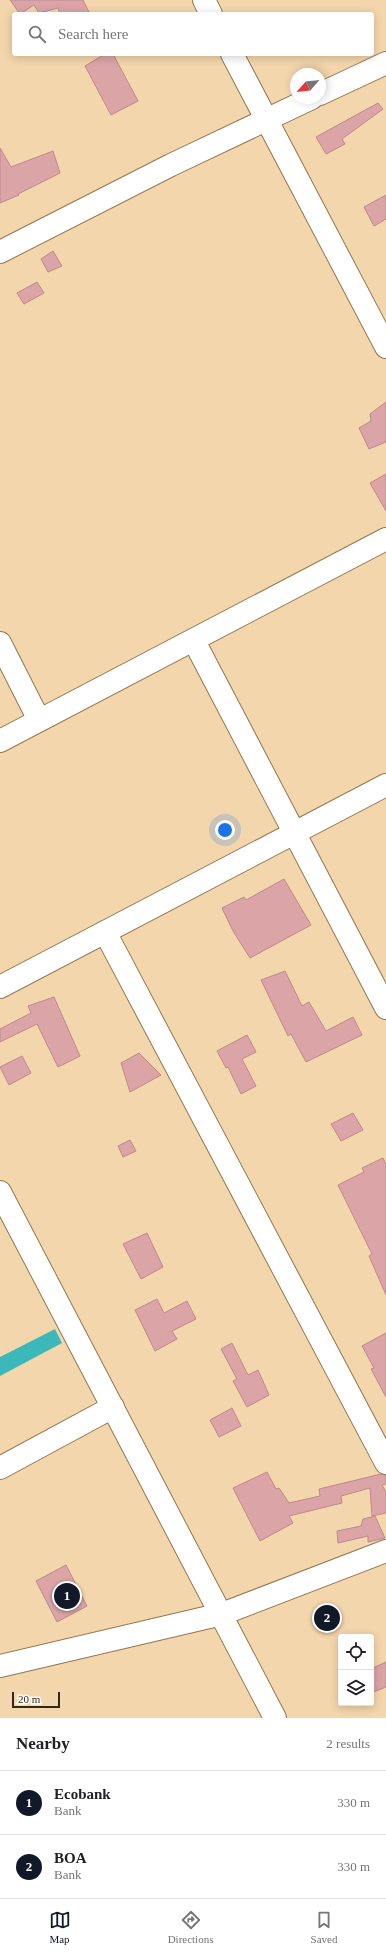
<!DOCTYPE html>
<html lang="en">
<head>
<meta charset="utf-8">
<style>
  body { margin:0; font-family:"Times New Roman",serif; background:#f6f6f6; color:#202124 }
  .controls { position:absolute; right:12px; bottom:12px; display:grid; overflow:hidden; border-radius:4px; box-shadow:0 2px 10px #0003 }
  .controls button { width:36px; height:36px; display:grid; place-items:center; padding:0; border:0; border-bottom:1px solid #e0e0e0; background:#fff; color:#202124; font:20px sans-serif }
  .compass { position:absolute; left:290px; top:68px; width:36px; height:36px; border-radius:50%; background:#fff; box-shadow:0 2px 10px #0003; rotate:243deg }
  .scale { position:absolute; left:12px; bottom:10px; width:48px; box-sizing:border-box; padding-left:4px; border:2px solid #332817; border-top:0; font-size:11px; line-height:14px; white-space:nowrap; color:#332817; -webkit-text-stroke:3px #fffcf7; paint-order:stroke }
  .you { position:absolute; left:225px; top:830px; width:14px; height:14px; margin:-10px; border:3px solid #fff; border-radius:50%; background:#1a73e8; box-shadow:0 0 0 6px #1a73e833 }
  .badge { display:grid; place-items:center; width:26px; height:26px; border-radius:50%; background:#111827; color:#fff; font-size:13px; font-weight:700 }
  .pin { position:absolute; translate:-50% -50%; border:2px solid #fff; box-shadow:0 1px 4px #0006 }
  .list { margin:0; padding:0; list-style:none }
  h2 { display:flex; justify-content:space-between; align-items:center; height:52px; margin:0; padding:0 16px; font-size:17px }
  h2 small { font-size:13px; font-weight:400; color:#757577 }
  .list li { display:grid; grid-template-columns:26px 1fr auto; gap:12px; align-items:center; box-sizing:border-box; height:64px; padding:0 16px; border-top:1px solid #e0e0e0 }
  .list b { display:block; font-size:15px; white-space:nowrap }
  .list p { margin:0; font-size:13px; white-space:nowrap; color:#757577 }
  .list em { font-size:13px; font-style:normal; color:#757577 }
  .icon { flex:none; width:22px; height:22px; fill:none; stroke:currentColor; stroke-width:2; stroke-linecap:round; stroke-linejoin:round }
  .map { position:relative; flex:none; width:386px; height:1718px; overflow:hidden }
  .search { position:absolute; background:#fff; box-shadow:0 2px 10px #0003; left:12px; right:12px; top:12px; height:44px; display:flex; align-items:center; gap:10px; box-sizing:border-box; padding:0 14px; border-radius:4px; color:#757577; font-size:15px }
  .sheet { height:180px; background:#fff }
  nav { display:flex; justify-content:space-around; align-items:center; box-sizing:border-box; height:56px; border-top:1px solid #e0e0e0; background:#fff; font-size:11px; color:#757577 }
  nav a { display:grid; justify-items:center; gap:2px }
  nav .on { color:#111827 }
  .map>svg:first-child { display:block }
  .water { fill:#3db8ba }
  .building { fill:#dba5a7; stroke:#bd898b }
  .lines { fill:none; stroke-linecap:round; stroke-linejoin:round }
  .minor-casing { stroke:#927750; stroke-width:24 }
  .major-casing { stroke:#927750; stroke-width:24 }
  .minor { stroke:#fff; stroke-width:22 }
  .major { stroke:#fff; stroke-width:22 }
</style>
</head>
<body>
<div class="map">
<svg width="386" height="1718" viewBox="0 0 386 1718">
  <rect width="100%" height="100%" fill="#f4d6ac"/>
  <!-- water -->
  <polygon class="water" points="55,1329 62,1343 0,1376 0,1357"/>
  <!-- building -->
  <g class="building">
    <polygon points="10,0 83,0 90,14 60,14 58,8 39,13 34,5 20,14"/>
    <polygon points="105,54 113,54 138,101 111,115 85,66"/>
    <polygon points="378,103 383,109 342,139 345,144 326,154 316,137"/>
    <polygon points="0,148 11,167 53,151 60,173 18,194 19,195 0,203"/>
    <polygon points="386,195 386,219 374,226 364,207"/>
    <polygon points="53,251 62,266 48,272 41,259"/>
    <polygon points="37,282 44,293 24,304 17,293"/>
    <polygon points="386,402 386,442 369,449 359,428 371,421 370,414"/>
    <polygon points="386,474 386,511 370,483"/>
    <polygon points="284,879 311,925 250,958 233,931 222,908 244,897 246,900"/>
    <polygon points="285,971 302,1006 309,1002 326,1031 353,1017 362,1035 306,1062 291,1034 288,1036 261,980"/>
    <polygon points="54,997 80,1056 58,1067 37,1024 0,1042 0,1029 31,1013 28,1006"/>
    <polygon points="247,1035 256,1052 242,1059 256,1086 241,1094 228,1067 226,1068 217,1051"/>
    <polygon points="139,1053 161,1075 130,1092 121,1063"/>
    <polygon points="22,1056 31,1073 9,1085 0,1067"/>
    <polygon points="353,1113 363,1130 341,1141 331,1124"/>
    <polygon points="130,1140 136,1151 123,1157 118,1146"/>
    <polygon points="383,1158 386,1164 386,1295 369,1256 372,1254 338,1185 364,1172 362,1168"/>
    <polygon points="147,1233 163,1267 141,1279 123,1244"/>
    <polygon points="157,1299 164,1313 187,1301 196,1319 172,1331 177,1339 155,1351 135,1310"/>
    <polygon points="386,1333 386,1397 371,1369 374,1368 362,1346"/>
    <polygon points="232,1343 248,1375 258,1370 269,1395 247,1407 233,1381 237,1379 221,1349"/>
    <polygon points="232,1408 241,1426 219,1437 210,1420"/>
    <polygon points="267,1472 276,1489 279,1488 289,1503 320,1496 319,1489 381,1474 386,1475 386,1484 382,1485 386,1492 386,1513 372,1516 370,1488 341,1496 342,1503 289,1516 293,1523 260,1541 233,1488"/>
    <polygon points="375,1516 385,1538 368,1542 368,1536 338,1543 337,1531 361,1526 363,1519"/>
    <polygon points="66,1565 87,1606 57,1622 36,1581"/>
    <polygon points="386,1662 386,1687 371,1693 371,1669"/>
  </g>
  <g class="lines">
    <!-- minor casing -->
    <g class="minor-casing">
      <g id="minor">
        <polyline points="204,0 211,14"/>
        <polyline points="232,54 386,347"/>
        <polyline points="320,94 386,63"/>
        <polyline points="0,252 171,165 312,98"/>
        <polyline points="194,641 386,1008"/>
        <polyline points="0,643 39,720"/>
        <polyline points="0,741 386,539"/>
        <polyline points="105,932 386,1463"/>
        <polyline points="0,987 386,785"/>
        <polyline points="0,1192 275,1718"/>
        <polyline points="0,1468 113,1407"/>
      </g>
    </g>
    <!-- major casing -->
    <g class="major-casing">
      <polyline id="major" points="0,1666 222,1614 386,1551"/>
    </g>
    <!-- minor -->
    <use href="#minor" class="minor"/>
    <!-- major -->
    <use href="#major" class="major"/>
  </g>
</svg>
<div class="controls">
<button><svg class="icon" aria-label="locate" viewBox="0 0 24 24"><circle cx="12" cy="12" r="6"/><path d="M12 2v4M12 18v4M2 12h4M18 12h4"/></svg></button>
<button><svg class="icon" aria-label="layers" viewBox="0 0 24 24"><path d="M12 4l9 5-9 5-9-5zM3 14l9 5 9-5"/></svg></button>
</div>
<svg class="compass" viewBox="-18 -18 36 36"><path d="M0-13l5 13h-10z" fill="#e53935"/><path d="M0 13l5-13h-10z" fill="#757577"/></svg>
<div class="scale">20 m</div>
<div class="you"></div>
<div class="pin badge" style="left:67px;top:1596px">1</div>
<div class="pin badge" style="left:327px;top:1618px">2</div>
<div class="search"><svg class="icon" aria-label="search" viewBox="0 0 24 24"><circle cx="10" cy="10" r="6"/><path d="M15 15l6 6"/></svg>Search here</div>
</div>
<section class="sheet">
<h2>Nearby<small>2 results</small></h2>
<ul class="list">
<li><span class="badge">1</span><div><b>Ecobank</b><p>Bank</p></div><em>330 m</em></li>
<li><span class="badge">2</span><div><b>BOA</b><p>Bank</p></div><em>330 m</em></li>
</ul>
</section>
<nav>
<a class="on"><svg class="icon" aria-label="map" viewBox="0 0 24 24"><path d="M3 6l6-2 6 2 6-2v14l-6 2-6-2-6 2zM9 4v14M15 6v14"/></svg>Map</a>
<a><svg class="icon" aria-label="directions" viewBox="0 0 24 24"><path d="M12 3l9 9-9 9-9-9zM9 14v-3h6M13 9l2 2-2 2"/></svg>Directions</a>
<a><svg class="icon" aria-label="saved" viewBox="0 0 24 24"><path d="M7 4h10v16l-5-4-5 4z"/></svg>Saved</a>
</nav>
</body>
</html>
